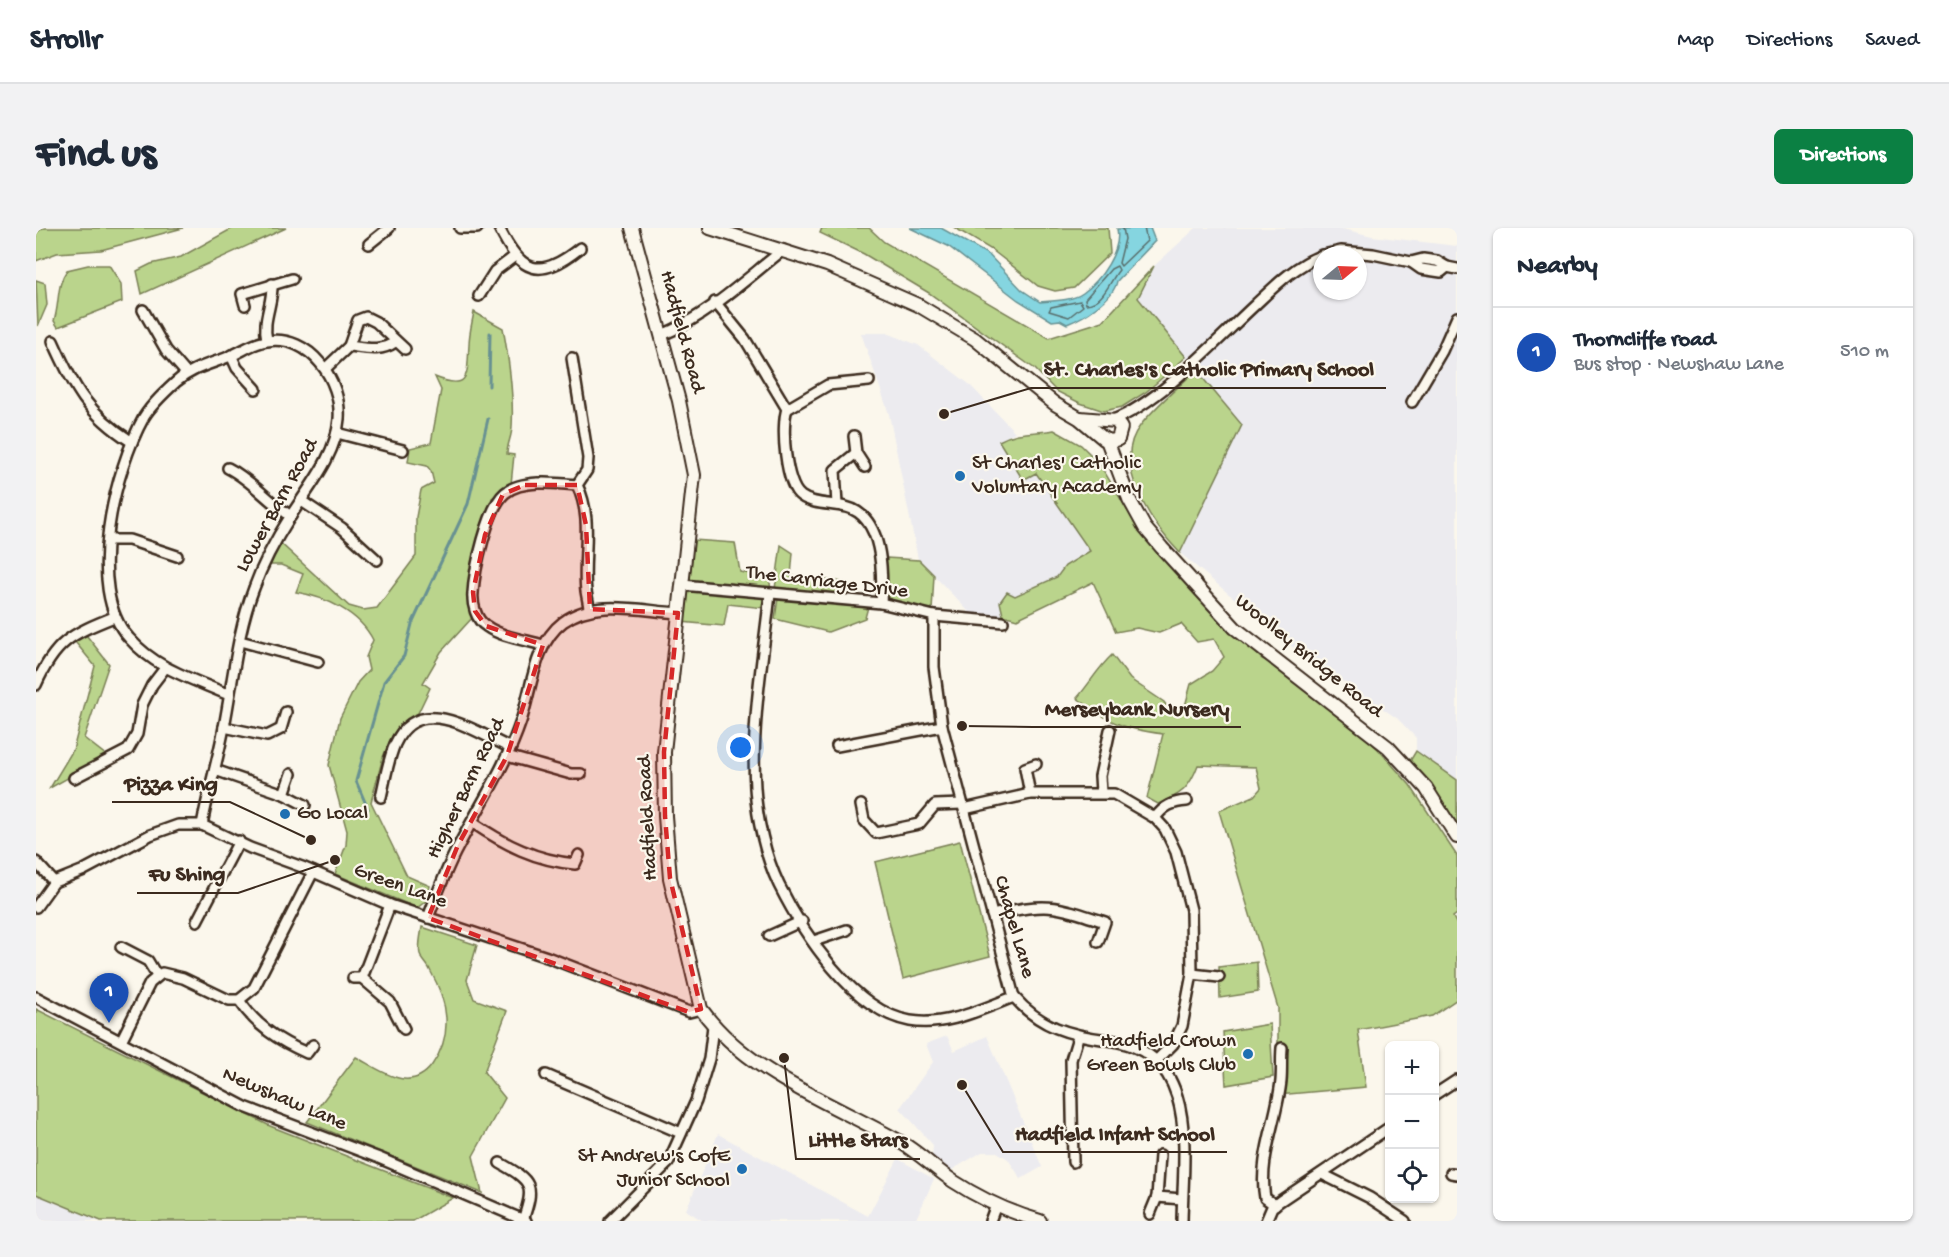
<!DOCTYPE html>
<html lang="en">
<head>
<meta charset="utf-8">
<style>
  body { margin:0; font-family:"Gochi Hand",sans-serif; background:#f2f2f3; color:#1f2937 }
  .controls { position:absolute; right:18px; bottom:18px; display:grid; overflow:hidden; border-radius:9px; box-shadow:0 2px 4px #0004 }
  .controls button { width:54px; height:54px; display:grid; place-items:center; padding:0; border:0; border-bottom:2px solid #e0e1e3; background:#fff; color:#1f2937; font:30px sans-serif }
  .compass { position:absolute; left:1277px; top:18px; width:54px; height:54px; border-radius:50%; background:#fff; box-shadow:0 2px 4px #0004; rotate:71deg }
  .you { position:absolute; left:705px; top:520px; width:21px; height:21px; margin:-15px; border:4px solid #fff; border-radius:50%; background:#1a73e8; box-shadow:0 0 0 9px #1a73e833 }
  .badge { display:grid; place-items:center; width:39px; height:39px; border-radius:50%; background:#0b8043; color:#fff; font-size:20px; font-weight:700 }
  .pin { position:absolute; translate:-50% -50px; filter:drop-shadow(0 2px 3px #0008) }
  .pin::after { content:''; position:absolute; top:32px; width:21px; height:18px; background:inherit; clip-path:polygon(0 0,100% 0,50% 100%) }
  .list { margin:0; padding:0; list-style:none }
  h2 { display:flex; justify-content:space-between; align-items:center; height:78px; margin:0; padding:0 24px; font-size:26px }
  h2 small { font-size:20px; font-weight:400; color:#747a83 }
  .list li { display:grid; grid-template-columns:39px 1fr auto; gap:18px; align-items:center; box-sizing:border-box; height:90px; padding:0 24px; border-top:2px solid #e0e1e3 }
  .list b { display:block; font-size:22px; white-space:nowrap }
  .list p { margin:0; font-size:20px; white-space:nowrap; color:#747a83 }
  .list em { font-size:20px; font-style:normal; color:#747a83 }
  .icon { flex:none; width:33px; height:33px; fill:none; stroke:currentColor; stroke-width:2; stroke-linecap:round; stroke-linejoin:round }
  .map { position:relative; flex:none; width:1421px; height:993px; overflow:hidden; border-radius:9px }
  header { display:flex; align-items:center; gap:36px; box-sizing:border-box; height:84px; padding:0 30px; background:#fff; border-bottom:2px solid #e0e1e3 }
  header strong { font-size:28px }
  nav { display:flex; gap:33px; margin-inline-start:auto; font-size:21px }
  .intro { display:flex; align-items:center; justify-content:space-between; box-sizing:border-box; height:144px; padding:0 36px }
  h1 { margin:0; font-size:42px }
  .button { padding:15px 27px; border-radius:9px; background:#0b8043; color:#fff; font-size:21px; font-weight:700 }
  main { display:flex; gap:36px; padding:0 36px }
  aside { flex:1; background:#fff; border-radius:9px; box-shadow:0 2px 4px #0004 }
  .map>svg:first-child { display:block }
  .built { fill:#ecebef; fill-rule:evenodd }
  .green { fill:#bad48c; stroke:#7a7f55; stroke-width:1.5 }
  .water { fill:#85d5e0; stroke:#679192; stroke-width:1.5 }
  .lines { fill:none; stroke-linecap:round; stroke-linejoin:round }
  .shore { stroke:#596e6c; stroke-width:1.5 }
  .stream { stroke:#679192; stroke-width:3 }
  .street-casing { stroke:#3b2a1e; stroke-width:14 }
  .secondary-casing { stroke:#3b2a1e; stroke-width:16 }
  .street { stroke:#fbf7ec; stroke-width:9 }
  .secondary { stroke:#fbf7ec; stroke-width:12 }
  .marked { fill:#d62828; fill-opacity:0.2; stroke:#d62828; stroke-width:4.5; stroke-dasharray:12 8; stroke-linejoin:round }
  .poi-dot { fill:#1f6fb2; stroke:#fbf7ec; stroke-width:2 }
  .labels { text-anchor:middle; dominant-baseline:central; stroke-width:4.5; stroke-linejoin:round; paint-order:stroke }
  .street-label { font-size:21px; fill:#3b2a1e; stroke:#fbf7ec }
  .poi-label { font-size:21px; fill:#3b2a1e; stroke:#fbf7ec; text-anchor:start }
  .leader { fill:none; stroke:#3b2a1e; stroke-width:2 }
  .callout-dot { fill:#3b2a1e; stroke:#fbf7ec; stroke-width:2 }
  .callout-label { font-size:22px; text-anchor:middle; font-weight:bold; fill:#3b2a1e; stroke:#fbf7ec; stroke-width:4.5; stroke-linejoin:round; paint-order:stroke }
</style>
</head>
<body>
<header>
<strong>Strollr</strong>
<nav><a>Map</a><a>Directions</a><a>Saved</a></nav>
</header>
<div class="intro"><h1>Find us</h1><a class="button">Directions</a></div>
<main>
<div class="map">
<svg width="1421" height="993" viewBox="0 0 1421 993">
  <rect width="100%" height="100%" fill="#fbf7ec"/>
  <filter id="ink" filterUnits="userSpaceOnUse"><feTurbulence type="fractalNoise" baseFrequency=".0167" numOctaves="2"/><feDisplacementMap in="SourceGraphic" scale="12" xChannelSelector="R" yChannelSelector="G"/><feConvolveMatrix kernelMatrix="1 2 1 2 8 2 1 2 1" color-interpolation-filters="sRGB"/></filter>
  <g filter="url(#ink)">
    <!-- built -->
    <g class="built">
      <path d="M1160 0H1303L1336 8 1421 18V552L1380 523V510L1362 491 1255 418 1144 325 1205 197 1102 70 1118 38ZM1286 27H1322V63H1286Z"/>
      <polygon points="825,105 851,105 882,117 933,156 979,204 963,213 987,252 1000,244 1054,323 1029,338 1021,349 964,374 967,387 936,387 882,331 853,186"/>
      <polygon points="911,808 918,823 951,808 1006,939 985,951 972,931 961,924 946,924 914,943 896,932 897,917 864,880 897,834 890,816"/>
      <polygon points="682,906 832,988 862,931 898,951 879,993 667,993 650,982"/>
      <polygon points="0,966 65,993 0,993"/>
    </g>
    <!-- green -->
    <g class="green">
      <polygon points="7,0 147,0 65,22 21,25 0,33 0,5"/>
      <polygon points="197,0 250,0 106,66 101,43 115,36 145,29"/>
      <polygon points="786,0 833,0 848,14 1013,110 1067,93 1118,38 1102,70 1150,129 1110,164 1086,179 1068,183 1044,175 1020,163 999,141 893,65 828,26 784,5"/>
      <polygon points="919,0 1072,0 1074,25 1038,60 1019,63 1002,58 956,22"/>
      <path d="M52 37H73L85 56 86 74 22 99 18 93C24 75 20 57 31 42Z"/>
      <polygon points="0,52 9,55 11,77 2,98"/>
      <path d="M438 84 467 100C473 132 478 165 476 199 476 208 471 216 471 226L478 227 475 256 456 270 442 317 432 363 437 389 405 424 387 455 394 460 382 485 363 499 356 508 347 529 335 574 371 648 394 658 390 673 381 680 299 646 310 617 311 603 293 537 304 490 322 454 333 442 330 429 337 412C323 384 289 369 260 364L267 346 245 337H228L242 313 313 378 327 382 341 380 380 328V289L385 262 398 255 395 243 391 238 372 234 374 220 395 215 405 162 399 149C435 164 431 145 433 117 433 106 436 95 438 84Z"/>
      <path d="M1160 142 1206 197 1144 325C1117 297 1074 236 1104 198 1120 177 1142 160 1160 142Z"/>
      <path d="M1018 202 1045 217 1063 235 1107 308 1160 359 1192 398 1226 431 1271 454 1342 521 1374 557 1421 628V686L1417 689 1421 697V771L1396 788 1322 802 1330 859 1242 867V780L1183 583 1218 568 1225 560 1220 539 1162 537C1153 561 1146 566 1122 576L1111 570 1127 506C1084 500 1076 496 1041 470 1054 455 1062 440 1076 427L1094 451 1128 474 1136 486 1148 482 1155 456 1176 443 1188 429 1178 411 1161 414 1145 396 1123 405 1101 400 1080 404 1057 354 981 391 967 387 964 374 971 364 979 368 1021 349 1029 338 1054 323 1000 245 987 252 963 213C982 202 997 206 1018 202Z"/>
      <polygon points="657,312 699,315 704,344 733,349 735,362 652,352"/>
      <polygon points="745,317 757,325 755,348 807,354 807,368 739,361"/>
      <polygon points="850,330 883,332 898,347 896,383 850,372"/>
      <polygon points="651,361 729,370 728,380 692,376 688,398 645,394"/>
      <polygon points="742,370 832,379 829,390 792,404 739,391"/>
      <polygon points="47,403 73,436 48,510 71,528 14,560 37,522 59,438 35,409"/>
      <polygon points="1380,523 1421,552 1421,603 1374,533"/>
      <polygon points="924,613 954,728 867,751 839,634"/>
      <path d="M386 699 441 717 431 752 438 771 471 783 448 844 469 870 437 928 446 965 271 894 320 829C344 842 374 867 396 837 418 806 412 774 394 742 392 737 386 732 384 726 382 719 385 706 386 699Z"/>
      <polygon points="1221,734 1222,764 1184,770 1183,739"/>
      <polygon points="0,781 234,898 417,970 377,993 65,993 0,966"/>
      <polygon points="1234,796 1237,849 1190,857 1187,804"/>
    </g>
    <!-- water -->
    <path class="water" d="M874 0H905L953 27 986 62 1004 74C1017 73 1036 73 1047 65 1064 53 1086 22 1081 1L1114 0 1119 13 1081 53C1078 71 1047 90 1031 96L1024 92 1016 93 982 72 912 18Z"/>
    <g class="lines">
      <!-- shore -->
      <g class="shore">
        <polyline points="1087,0 1089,11 1083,35 1085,38 1111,13 1108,0"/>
        <path d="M1081 38 1083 42C1073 54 1068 75 1050 76L1049 71 1075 41Z"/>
        <polygon points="1044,73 1047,78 1033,89 1013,83 1015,79"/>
      </g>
      <!-- stream -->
      <g class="stream">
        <polyline points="453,158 454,105"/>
        <polyline points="332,581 320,553 348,454 368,428 376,396 432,276 452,191"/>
      </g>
      <!-- street casing -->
      <g class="street-casing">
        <g id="street">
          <polyline points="424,0 441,0"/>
          <path d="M463 0C485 45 503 53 544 20"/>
          <polyline points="333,16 353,0"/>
          <polyline points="1287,27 1305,23 1337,26 1375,34 1387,31 1401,33 1411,39 1421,41"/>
          <polyline points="1375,34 1385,41 1405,44 1411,39"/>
          <polyline points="443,68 459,43 479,28"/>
          <path d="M679 74 709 111 751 181C745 197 749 257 765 268 777 277 796 275 810 279 847 288 847 345 845 375"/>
          <polyline points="209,77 206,66 256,51"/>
          <polyline points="107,82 130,122 150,145"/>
          <path d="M626 107C670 89 710 51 747 22"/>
          <path d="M231 112C226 92 237 76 236 56"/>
          <path d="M17 113C38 160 51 185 96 214"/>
          <path d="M313 118C330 120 345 124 359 114"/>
          <polyline points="195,127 201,140 220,161"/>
          <polyline points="536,130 552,230 551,242 541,257"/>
          <polyline points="290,140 313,118 322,92 330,89 340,94 369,121"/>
          <polyline points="1376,174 1406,123 1421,89"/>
          <polyline points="751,181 792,157 833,153"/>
          <path d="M1077 192C1122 176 1183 110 1220 76 1241 56 1259 38 1286 27"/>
          <polyline points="301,205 367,222"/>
          <polyline points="818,208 820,225 829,239"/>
          <path d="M192 240C216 252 232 274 255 288"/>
          <polyline points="267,274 306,300 341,332"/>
          <polyline points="801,277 799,242 820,225"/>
          <polyline points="73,312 93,312 141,328"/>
          <polyline points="646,357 845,375 898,388 967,394"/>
          <path d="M734 366C727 430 715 496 719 560 721 591 729 628 743 657 767 705 817 783 874 793 911 799 945 781 978 769"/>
          <path d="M898 388V439L906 498 978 769C1004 799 1033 807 1072 812 1165 824 1147 924 1146 993"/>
          <polyline points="204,413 282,434"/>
          <path d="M507 417C490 412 465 409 450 398 440 392 436 376 437 365 438 343 452 279 469 265 486 251 520 255 541 257 558 291 546 328 550 363 551 370 553 376 553 382"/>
          <path d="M0 457C19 414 35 406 78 389"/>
          <polyline points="188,499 231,508 245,501 250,484"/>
          <polyline points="801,518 906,498"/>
          <polyline points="471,528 535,546 545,546"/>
          <polyline points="179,542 248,566 269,577"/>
          <polyline points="38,550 92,522 101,506 106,477 116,457 129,440"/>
          <polyline points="1065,565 1064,548 1074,502"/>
          <polyline points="248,566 255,546"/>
          <polyline points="994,566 989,540 1000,536"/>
          <path d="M345 569C349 552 352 532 359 516 383 463 439 504 475 520"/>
          <polyline points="825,577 828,592 840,605 883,596 899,577 926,576"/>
          <polyline points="928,581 994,566 1078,566 1119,590 1129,601 1140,624 1155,682 1156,746 1146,798 1137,816 1121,832"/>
          <path d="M1119 590C1128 578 1136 574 1151 573"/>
          <path d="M437 595C470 617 499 632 539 636L543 627"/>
          <path d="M166 597C172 564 182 532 188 499 197 453 201 404 218 360 227 335 240 311 254 289 273 259 300 228 303 191 306 153 274 106 231 113 219 114 208 122 197 127 176 136 157 139 140 154 128 165 116 176 108 189 79 241 48 361 93 410 120 441 157 451 193 467"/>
          <polyline points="0,634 18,654"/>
          <polyline points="0,679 18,654 48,642 114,607 142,597 166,597 214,620 266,639 354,677 511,729 653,784 665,781"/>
          <path d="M956 687C1010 674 1018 677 1069 694L1062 714"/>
          <path d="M392 690C401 666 410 641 422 619 444 577 470 538 485 493 496 460 498 416 527 394 559 370 605 383 642 385"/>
          <polyline points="161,693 203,613"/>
          <polyline points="733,708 766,693"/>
          <polyline points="778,713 811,702"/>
          <polyline points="85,719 112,733 121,748"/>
          <polyline points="1156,746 1183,749"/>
          <polyline points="317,750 326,750 354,774 368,801"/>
          <polyline points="326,750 354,677"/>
          <polyline points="0,769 209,879 343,930 490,993"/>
          <path d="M203 772C220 798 243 813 271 825L277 817"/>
          <polyline points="85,813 114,755 126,745 147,750 193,772 203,772 218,760 277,644"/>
          <polyline points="510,847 645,905"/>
          <polyline points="1398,867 1421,852"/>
          <polyline points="1037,934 1035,832 1042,809"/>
          <path d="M464 935C496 953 499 957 487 992"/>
          <polyline points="1415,945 1421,946"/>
          <polyline points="1286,946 1334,970 1369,993"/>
          <polyline points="1121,969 1146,971"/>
          <path d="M1239 977 1229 970C1222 931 1241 892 1245 853 1246 842 1245 831 1246 820"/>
          <polyline points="1114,986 1121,969 1124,927"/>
          <polyline points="574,993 632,935 660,873 673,831 677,798"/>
          <polyline points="954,993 960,977"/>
          <polyline points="1230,993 1236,979 1244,973 1354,899"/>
        </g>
      </g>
      <!-- secondary casing -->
      <g class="secondary-casing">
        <g id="secondary">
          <path d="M596 0 643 173 658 247 628 524 629 588 634 650 665 781C711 845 795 875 861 912 881 923 898 940 917 953 943 970 973 984 1004 993"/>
          <polyline points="674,0 791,37 882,77 939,111 1019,176 1043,190 1068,211 1076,213 1082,211"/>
          <polyline points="1044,190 1080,193 1085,200 1082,211"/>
          <polyline points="1071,212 1093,271 1109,300 1126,320 1199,400 1352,519 1390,560 1421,609"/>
        </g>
      </g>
      <!-- street -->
      <use href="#street" class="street"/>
      <!-- secondary -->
      <use href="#secondary" class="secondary"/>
    </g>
  </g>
  <!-- marked area -->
  <path class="marked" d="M489 257H541L550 297 554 381 642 385 628 524 629 588 634 650 665 781 653 784 392 690 422 617 471 528 507 417 450 398 439 383 437 364 449 307 467 266Z"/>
  <!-- markers -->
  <g class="poi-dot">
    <circle cx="924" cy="248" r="6"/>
    <circle cx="249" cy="586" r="6"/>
    <circle cx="1212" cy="826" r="6"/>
    <circle cx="706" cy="941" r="6"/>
  </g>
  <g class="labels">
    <!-- street labels -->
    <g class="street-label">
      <text transform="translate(645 104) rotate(75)">Hadfield Road</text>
      <text transform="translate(242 278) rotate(-61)">Lower Barn Road</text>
      <text transform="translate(791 355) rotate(7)">The Carriage Drive</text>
      <text transform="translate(1272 429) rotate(39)">Woolley Bridge Road</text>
      <text transform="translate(431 561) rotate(-64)">Higher Barn Road</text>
      <text transform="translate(613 590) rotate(-93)">Hadfield Road</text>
      <text transform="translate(364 659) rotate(20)">Green Lane</text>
      <text transform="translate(977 699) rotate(74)">Chapel Lane</text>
      <text transform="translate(248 872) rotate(23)">Newshaw Lane</text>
    </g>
    <!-- poi labels -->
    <g class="poi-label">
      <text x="936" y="236">St Charles' Catholic<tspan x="936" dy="24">Voluntary Academy</tspan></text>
      <text x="261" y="586">Go Local</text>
      <text x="1200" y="814" text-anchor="end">Hadfield Crown<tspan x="1200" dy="24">Green Bowls Club</tspan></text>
      <text x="694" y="929" text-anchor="end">St Andrew's CofE<tspan x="694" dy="24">Junior School</tspan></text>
    </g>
  </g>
  <!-- callouts -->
  <path class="leader" d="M908 186L995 160H1350M926 498L997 499H1205M275 612L194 574H76M299 632L202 665H101M926 857L967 924H1191M748 830L760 931H884"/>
  <g class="callout-dot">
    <circle cx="908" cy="186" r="6"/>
    <circle cx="926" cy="498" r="6"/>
    <circle cx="275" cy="612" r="6"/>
    <circle cx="299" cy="632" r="6"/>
    <circle cx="926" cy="857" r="6"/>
    <circle cx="748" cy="830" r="6"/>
  </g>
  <g class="callout-label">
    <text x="1173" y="147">St. Charles's Catholic Primary School</text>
    <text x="1101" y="487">Merseybank Nursery</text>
    <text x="135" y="562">Pizza King</text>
    <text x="151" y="652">Fu Shing</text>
    <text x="1079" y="912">Hadfield Infant School</text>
    <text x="822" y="918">Little Stars</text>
  </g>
</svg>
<div class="controls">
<button>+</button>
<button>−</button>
<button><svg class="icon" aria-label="locate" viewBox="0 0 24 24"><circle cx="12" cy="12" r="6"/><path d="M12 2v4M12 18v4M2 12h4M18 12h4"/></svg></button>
</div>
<svg class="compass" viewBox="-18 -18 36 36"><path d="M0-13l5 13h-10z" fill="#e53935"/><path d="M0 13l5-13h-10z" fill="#747a83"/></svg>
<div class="you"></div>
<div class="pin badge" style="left:73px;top:795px;background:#1a4fb4">1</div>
</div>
<aside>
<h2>Nearby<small></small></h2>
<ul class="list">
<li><span class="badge" style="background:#1a4fb4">1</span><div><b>Thorncliffe road</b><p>Bus stop · Newshaw Lane</p></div><em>510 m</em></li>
</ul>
</aside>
</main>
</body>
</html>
